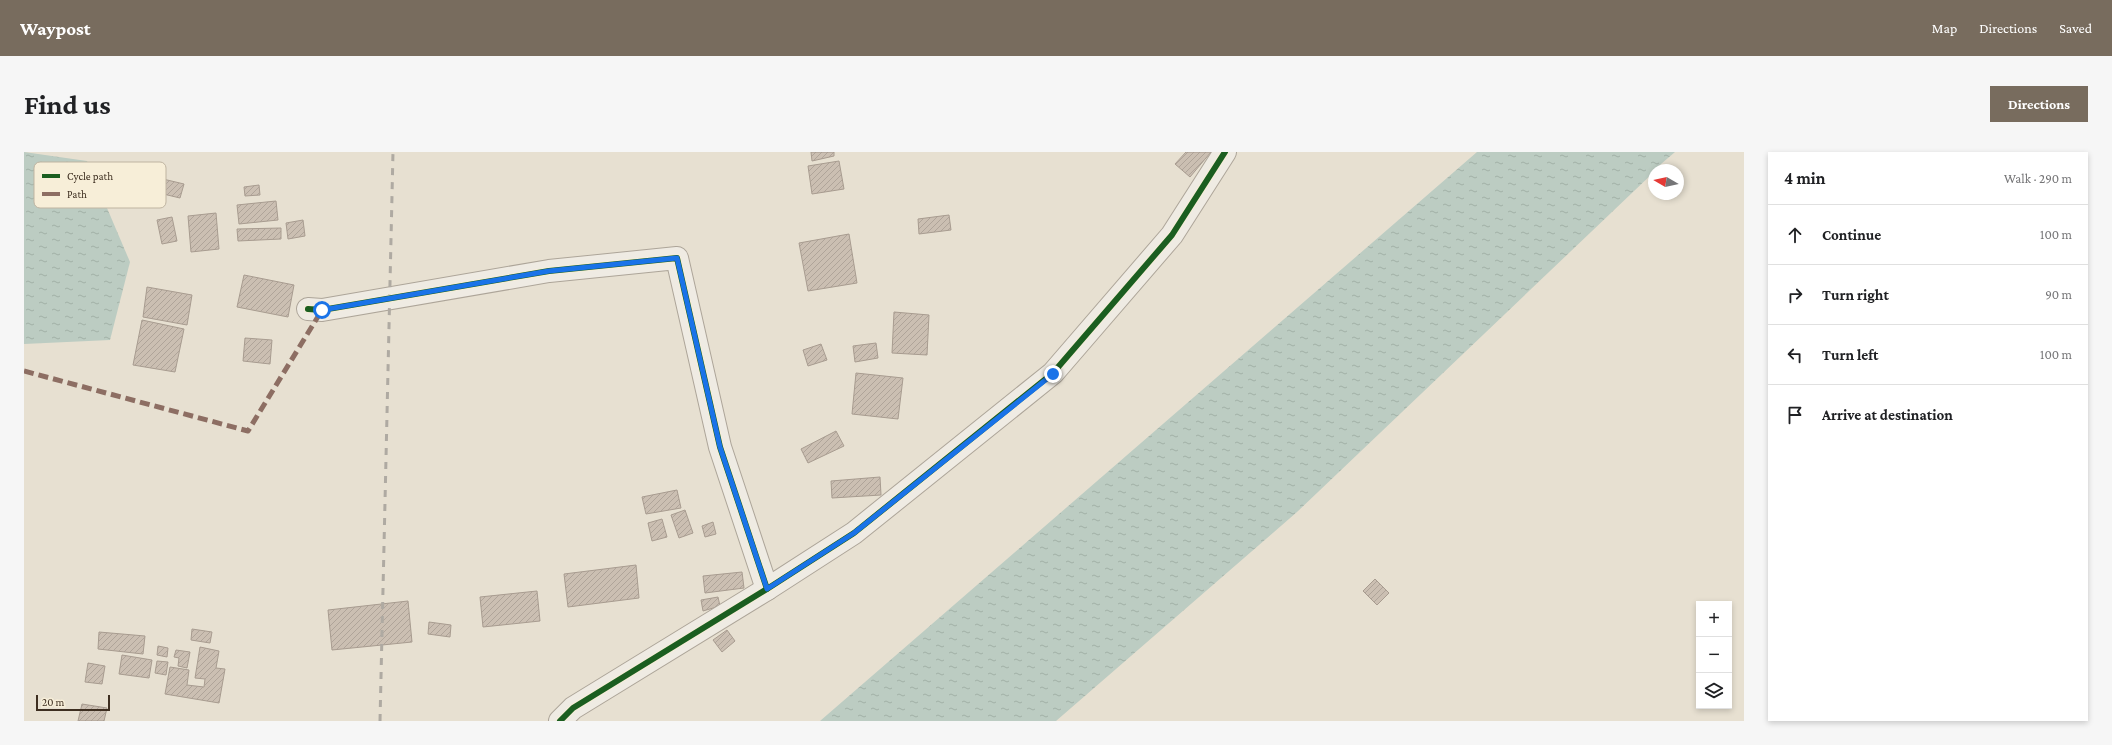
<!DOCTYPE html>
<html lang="en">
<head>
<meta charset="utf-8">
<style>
  body { margin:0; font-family:"Crimson Pro",serif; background:#f6f6f6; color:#202124 }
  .controls { position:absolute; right:12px; bottom:12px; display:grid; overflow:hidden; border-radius:0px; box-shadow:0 2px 6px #0003 }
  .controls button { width:36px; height:36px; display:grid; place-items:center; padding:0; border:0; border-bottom:1px solid #e0e0e0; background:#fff; color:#202124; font:20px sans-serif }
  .compass { position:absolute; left:1624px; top:12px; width:36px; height:36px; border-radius:50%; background:#fff; box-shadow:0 2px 6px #0003; rotate:279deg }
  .scale { position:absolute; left:12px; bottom:10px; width:74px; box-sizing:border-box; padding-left:4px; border:2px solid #3d2e20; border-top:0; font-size:11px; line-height:14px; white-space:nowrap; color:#3d2e20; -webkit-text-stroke:3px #f7eed8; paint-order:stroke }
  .stop { position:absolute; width:12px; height:12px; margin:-9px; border:3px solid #1a73e8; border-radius:50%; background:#fff }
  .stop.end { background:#1a73e8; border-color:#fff; box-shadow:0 1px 4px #0008 }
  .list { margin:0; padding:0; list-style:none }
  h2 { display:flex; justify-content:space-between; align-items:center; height:52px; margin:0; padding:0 16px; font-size:17px }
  h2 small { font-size:13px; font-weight:400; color:#757577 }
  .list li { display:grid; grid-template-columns:26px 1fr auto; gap:12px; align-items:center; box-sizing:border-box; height:60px; padding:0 16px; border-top:1px solid #e0e0e0 }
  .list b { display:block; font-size:15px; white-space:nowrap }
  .list em { font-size:13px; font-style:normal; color:#757577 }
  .icon { flex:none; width:22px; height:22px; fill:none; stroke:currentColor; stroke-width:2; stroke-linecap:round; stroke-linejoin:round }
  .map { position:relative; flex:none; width:1720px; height:569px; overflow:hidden; border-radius:0px }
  header { display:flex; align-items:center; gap:24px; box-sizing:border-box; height:56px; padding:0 20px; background:#786c5e; color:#fff }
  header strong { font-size:19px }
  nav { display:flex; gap:22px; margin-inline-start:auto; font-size:14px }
  .intro { display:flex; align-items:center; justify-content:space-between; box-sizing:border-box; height:96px; padding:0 24px }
  h1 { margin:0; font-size:28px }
  .button { padding:10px 18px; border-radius:0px; background:#786c5e; color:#fff; font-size:14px; font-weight:700 }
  main { display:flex; gap:24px; padding:0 24px }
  aside { flex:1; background:#fff; border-radius:0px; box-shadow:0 2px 6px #0003 }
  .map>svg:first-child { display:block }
  .water { fill:url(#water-ripples) }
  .building { fill:url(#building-hatch); stroke:#a89c90 }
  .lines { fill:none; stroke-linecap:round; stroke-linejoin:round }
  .minor-casing { stroke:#ada599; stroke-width:24 }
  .minor { stroke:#efebe3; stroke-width:22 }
  .rail { stroke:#afaaa2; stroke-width:3; stroke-dasharray:7 7; stroke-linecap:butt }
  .quiet { stroke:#8d6e63; stroke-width:5; stroke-dasharray:10 5; stroke-linecap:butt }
  .cycleway-casing { stroke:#f7eed8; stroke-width:8 }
  .cycleway { stroke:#1b5e20; stroke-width:6 }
  .route { stroke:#1a73e8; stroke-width:5 }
  .key { fill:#f7eed8; stroke:#bfb4a1; stroke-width:1 }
  .key-label { font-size:11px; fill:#3d2e20 }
</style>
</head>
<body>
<header>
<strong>Waypost</strong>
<nav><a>Map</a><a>Directions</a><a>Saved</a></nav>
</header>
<div class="intro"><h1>Find us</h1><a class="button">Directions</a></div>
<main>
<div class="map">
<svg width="1720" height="569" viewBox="0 0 1720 569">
  <defs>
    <pattern id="water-ripples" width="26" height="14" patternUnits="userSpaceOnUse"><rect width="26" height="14" fill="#bcccc2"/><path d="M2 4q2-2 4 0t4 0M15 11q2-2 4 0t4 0" fill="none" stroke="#a2b0a6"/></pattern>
    <pattern id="building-hatch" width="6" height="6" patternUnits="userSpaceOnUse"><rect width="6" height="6" fill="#cbbfb2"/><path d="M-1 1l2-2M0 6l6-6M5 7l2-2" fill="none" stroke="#afa499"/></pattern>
  </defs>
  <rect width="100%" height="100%" fill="#e7e0d1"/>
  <!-- water -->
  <g class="water">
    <polygon points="0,0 63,9 106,110 86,188 0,192"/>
    <polygon points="1453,0 1651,0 1630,18 1630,20 1273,360 1032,569 796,569"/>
  </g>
  <!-- building -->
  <g class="building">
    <polygon points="787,0 810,0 810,4 788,9"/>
    <polygon points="1162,0 1187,0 1166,25 1151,12"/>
    <polygon points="815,9 820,37 788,42 784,14"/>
    <polygon points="139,27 160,32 156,46 135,41"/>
    <polygon points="235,33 236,43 221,44 220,35"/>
    <polygon points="252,49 254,68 215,72 213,53"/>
    <polygon points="192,61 195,97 167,100 164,64"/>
    <polygon points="925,63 927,78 895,82 894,67"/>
    <polygon points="148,65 153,89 138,92 133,68"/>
    <polygon points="279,68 281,84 264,87 262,71"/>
    <polygon points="257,76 257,87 214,89 213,77"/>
    <polygon points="825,82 833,131 784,139 775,91"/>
    <polygon points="220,123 270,133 264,165 213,155"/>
    <polygon points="123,135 168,143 163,173 119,165"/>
    <polygon points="870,160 905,163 903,203 868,201"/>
    <polygon points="118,168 160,177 151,220 109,213"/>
    <polygon points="221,186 248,188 246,212 219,209"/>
    <polygon points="852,191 854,206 831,210 829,194"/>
    <polygon points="797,192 803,208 784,214 779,198"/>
    <polygon points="832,221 879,226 874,267 828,262"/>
    <polygon points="812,279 820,294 784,311 777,297"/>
    <polygon points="856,325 857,343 808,346 807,329"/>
    <polygon points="653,338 657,356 622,362 618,345"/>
    <polygon points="661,358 669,381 655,386 647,363"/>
    <polygon points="638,367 643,385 628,389 624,371"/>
    <polygon points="689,370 692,382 681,385 678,374"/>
    <polygon points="612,413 615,446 544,455 540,422"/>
    <polygon points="718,420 720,436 681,441 679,424"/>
    <polygon points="1351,427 1365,441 1353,453 1339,439"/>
    <polygon points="513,439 516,469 459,475 456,445"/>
    <polygon points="694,445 696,454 679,459 677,448"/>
    <polygon points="384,449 388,490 308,498 304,458"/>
    <polygon points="405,470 427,473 426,485 404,482"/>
    <polygon points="168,477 188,480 186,491 167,488"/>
    <polygon points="703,478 711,489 698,500 689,488"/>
    <polygon points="75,480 121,484 119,502 74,497"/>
    <polygon points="134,494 144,496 143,505 133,503"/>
    <polygon points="176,495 195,499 192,516 201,517 195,551 141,542 146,515 165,518 163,533 180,535 181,527 171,526"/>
    <polygon points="152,498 166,500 163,516 154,514 155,506 150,505"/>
    <polygon points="98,503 128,508 125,526 95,522"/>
    <polygon points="133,509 144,510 142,523 131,521"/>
    <polygon points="64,511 81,514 78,532 61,530"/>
    <polygon points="58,552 83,556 80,569 54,569"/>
  </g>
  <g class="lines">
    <!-- minor casing -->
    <g class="minor-casing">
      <g id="minor">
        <polyline points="284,157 298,158 525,119 653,106 696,295 743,437"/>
        <polyline points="536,569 549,556 743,437 830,381 1029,221 1148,83 1201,0"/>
      </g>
    </g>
    <!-- minor -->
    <use href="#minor" class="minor"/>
    <!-- rail -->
    <polyline class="rail" points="356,569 369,0"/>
    <!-- quiet -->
    <polyline class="quiet" points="0,219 224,279 298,158"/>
    <!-- cycleway casing -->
    <g class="cycleway-casing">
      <g id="cycleway">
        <polyline points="284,157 298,158 525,119 653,106 696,295 743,437"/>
        <polyline points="536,569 549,556 743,437 830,381 1029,221 1148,83 1201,0"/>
      </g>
    </g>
    <!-- cycleway -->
    <use href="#cycleway" class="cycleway"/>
  </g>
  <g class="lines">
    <!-- route -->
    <polyline class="route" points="298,158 525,119 653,106 696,295 743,437 830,381 1029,222"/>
  </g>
  <!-- legend -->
  <rect x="10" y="10" width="132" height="46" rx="6" class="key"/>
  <rect x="18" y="22" width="18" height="4" fill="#1b5e20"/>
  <rect x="18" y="40" width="18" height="4" fill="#8d6e63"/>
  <g class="key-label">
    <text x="43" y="28">Cycle path</text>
    <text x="43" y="46">Path</text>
  </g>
</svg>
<div class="controls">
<button>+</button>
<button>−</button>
<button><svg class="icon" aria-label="layers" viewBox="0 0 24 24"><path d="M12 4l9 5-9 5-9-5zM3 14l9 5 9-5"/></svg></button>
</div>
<svg class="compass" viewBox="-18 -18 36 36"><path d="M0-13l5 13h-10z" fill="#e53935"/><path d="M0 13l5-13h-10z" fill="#757577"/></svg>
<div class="scale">20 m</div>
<div class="stop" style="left:298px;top:158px"></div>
<div class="stop end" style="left:1029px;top:222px"></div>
</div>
<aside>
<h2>4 min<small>Walk · 290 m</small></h2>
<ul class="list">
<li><svg class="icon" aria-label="ahead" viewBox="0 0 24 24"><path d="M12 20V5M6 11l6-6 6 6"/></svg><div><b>Continue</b></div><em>100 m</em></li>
<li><svg class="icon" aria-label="right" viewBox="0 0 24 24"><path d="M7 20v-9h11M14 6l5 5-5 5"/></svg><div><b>Turn right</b></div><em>90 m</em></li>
<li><svg class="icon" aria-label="left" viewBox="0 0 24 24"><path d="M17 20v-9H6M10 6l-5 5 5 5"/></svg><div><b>Turn left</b></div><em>100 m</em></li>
<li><svg class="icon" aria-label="arrive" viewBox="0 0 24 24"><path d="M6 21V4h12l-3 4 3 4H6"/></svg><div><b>Arrive at destination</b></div></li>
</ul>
</aside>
</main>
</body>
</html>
